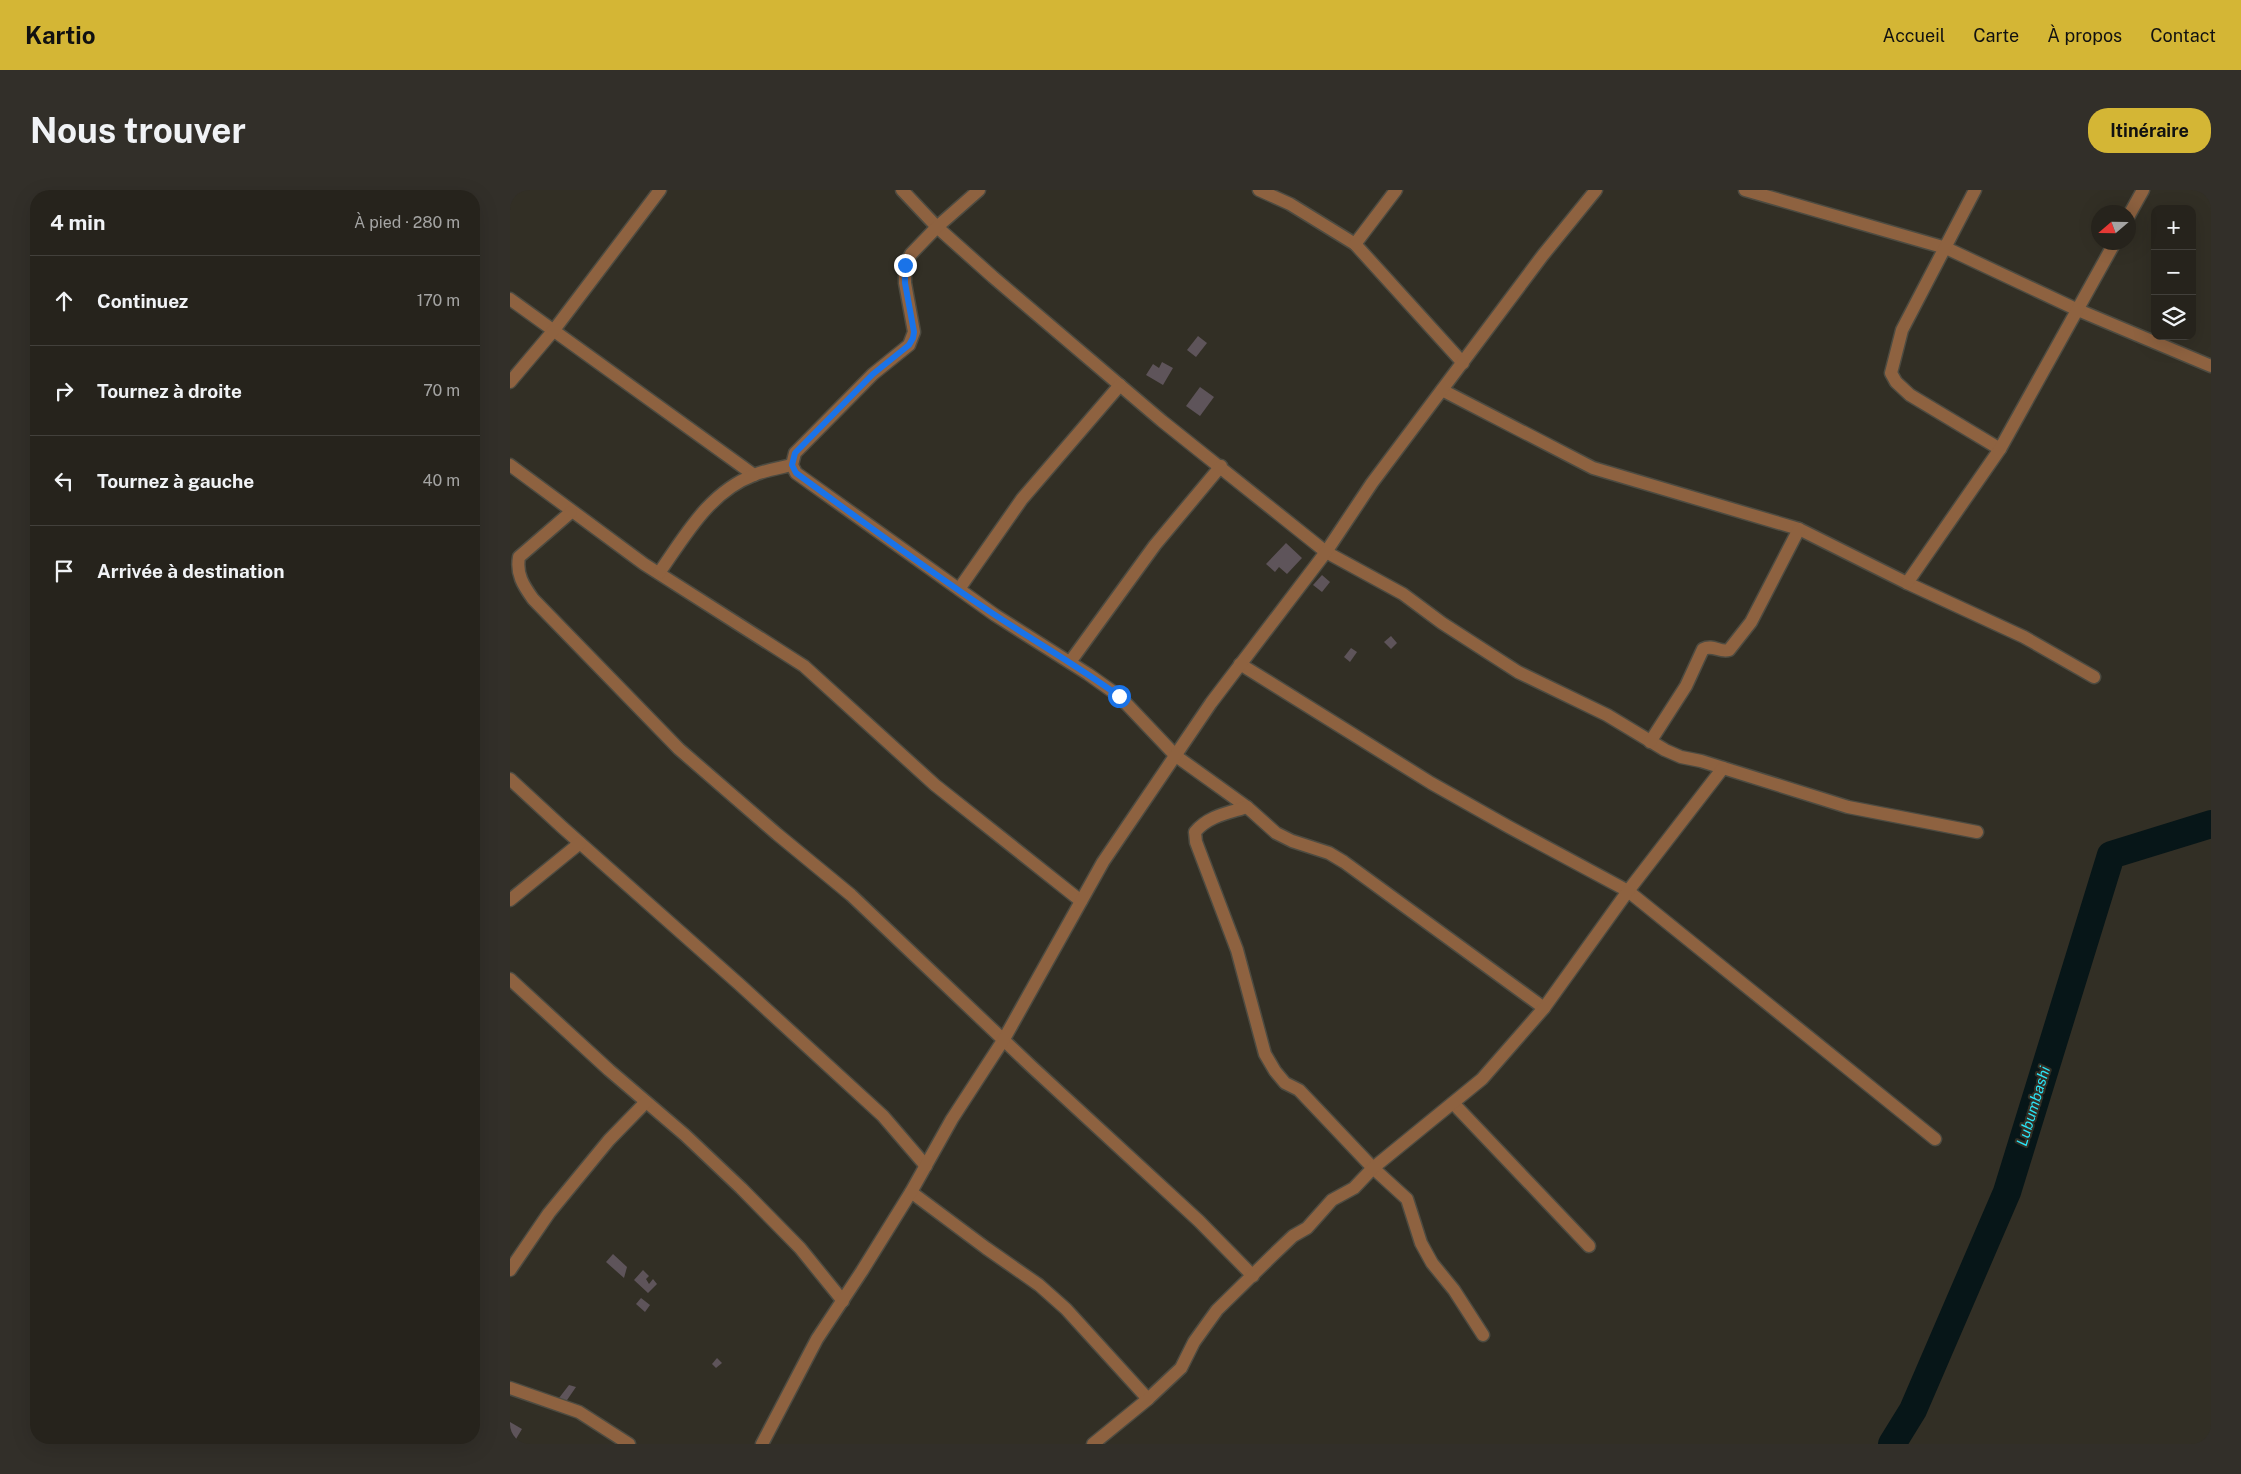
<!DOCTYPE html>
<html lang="fr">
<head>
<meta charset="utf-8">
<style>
  body { margin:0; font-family:"Public Sans",sans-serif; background:#322f29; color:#f1f3f6 }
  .controls { position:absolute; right:15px; top:15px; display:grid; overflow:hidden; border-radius:10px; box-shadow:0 5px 20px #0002 }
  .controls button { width:45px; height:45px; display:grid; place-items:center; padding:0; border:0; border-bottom:1px solid #42403b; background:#26231c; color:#f1f3f6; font:25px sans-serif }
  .compass { position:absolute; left:1581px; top:15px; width:45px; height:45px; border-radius:50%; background:#26231c; box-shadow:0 5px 20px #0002; rotate:250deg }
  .stop { position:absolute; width:15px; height:15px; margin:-11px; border:4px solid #1a73e8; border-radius:50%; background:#fff }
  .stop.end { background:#1a73e8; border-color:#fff; box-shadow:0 1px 5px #0008 }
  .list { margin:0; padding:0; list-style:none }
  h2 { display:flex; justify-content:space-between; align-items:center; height:65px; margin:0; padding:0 20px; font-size:21px }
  h2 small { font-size:16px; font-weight:400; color:#a4a4a3 }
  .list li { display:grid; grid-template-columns:32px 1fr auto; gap:15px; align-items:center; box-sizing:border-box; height:90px; padding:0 20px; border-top:1px solid #42403b }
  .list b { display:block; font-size:19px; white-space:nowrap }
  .list em { font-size:16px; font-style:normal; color:#a4a4a3 }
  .icon { flex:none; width:28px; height:28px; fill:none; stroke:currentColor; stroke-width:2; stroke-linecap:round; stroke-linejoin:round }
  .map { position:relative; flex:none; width:1701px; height:1254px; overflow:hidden; border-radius:20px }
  header { display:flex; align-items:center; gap:30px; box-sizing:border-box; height:70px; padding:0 25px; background:#d4b635; color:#111 }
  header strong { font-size:24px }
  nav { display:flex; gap:28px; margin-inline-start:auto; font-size:18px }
  .intro { display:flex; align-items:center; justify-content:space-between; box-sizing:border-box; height:120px; padding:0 30px }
  h1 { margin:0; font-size:35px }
  .button { padding:12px 22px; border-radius:20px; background:#d4b635; color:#111; font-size:18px; font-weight:700 }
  main { display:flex; gap:30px; padding:0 30px }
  aside { flex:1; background:#26231c; border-radius:20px; box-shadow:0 5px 20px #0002 }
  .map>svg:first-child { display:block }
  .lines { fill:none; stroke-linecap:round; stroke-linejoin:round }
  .river { stroke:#071618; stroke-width:28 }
  .building { fill:#5e545a }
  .minor-casing { stroke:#4d4b41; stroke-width:15 }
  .minor { stroke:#8e6240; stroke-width:12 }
  .route { stroke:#1a73e8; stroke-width:6 }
  .labels { text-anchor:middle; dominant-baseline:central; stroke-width:4; stroke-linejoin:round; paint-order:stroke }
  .water-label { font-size:15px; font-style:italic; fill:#2be3f5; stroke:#322f25 }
</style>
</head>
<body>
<header>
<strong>Kartio</strong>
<nav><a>Accueil</a><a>Carte</a><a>À propos</a><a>Contact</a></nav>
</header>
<div class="intro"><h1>Nous trouver</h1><a class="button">Itinéraire</a></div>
<main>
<aside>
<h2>4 min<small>À pied · 280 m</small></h2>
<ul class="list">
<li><svg class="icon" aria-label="ahead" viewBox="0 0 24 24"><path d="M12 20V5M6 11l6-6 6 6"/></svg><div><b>Continuez</b></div><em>170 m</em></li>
<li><svg class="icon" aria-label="right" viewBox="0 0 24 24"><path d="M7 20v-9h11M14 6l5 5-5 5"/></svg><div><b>Tournez à droite</b></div><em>70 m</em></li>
<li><svg class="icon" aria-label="left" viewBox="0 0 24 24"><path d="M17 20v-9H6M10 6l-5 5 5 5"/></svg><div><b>Tournez à gauche</b></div><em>40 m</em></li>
<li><svg class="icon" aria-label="arrive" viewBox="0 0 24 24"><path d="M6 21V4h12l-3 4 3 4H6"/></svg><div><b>Arrivée à destination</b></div></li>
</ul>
</aside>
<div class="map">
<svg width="1701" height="1254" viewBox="0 0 1701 1254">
  <rect width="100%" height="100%" fill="#322f25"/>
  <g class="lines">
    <!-- river -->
    <polyline class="river" points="1382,1254 1403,1220 1497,1002 1601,665 1701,634"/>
  </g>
  <!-- building -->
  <g class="building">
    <polygon points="688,146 697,153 686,167 677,160"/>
    <polygon points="652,172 663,178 653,195 636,185 643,174 649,178"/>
    <polygon points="690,197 704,207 690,226 676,216"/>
    <polygon points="776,353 792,368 777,384 769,377 765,382 756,374"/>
    <polygon points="812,385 820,392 812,402 803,395"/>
    <polygon points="881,446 887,453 881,459 874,452"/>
    <polygon points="841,458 847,462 840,472 834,467"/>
    <polygon points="103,1064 117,1077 114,1088 96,1072"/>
    <polygon points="133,1080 139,1086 136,1089 139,1094 143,1089 147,1094 138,1103 124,1090"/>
    <polygon points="131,1108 140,1115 135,1122 126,1114"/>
    <polygon points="207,1168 212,1173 206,1178 202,1174"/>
    <polygon points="59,1195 66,1197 55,1213 49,1208"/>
    <polygon points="0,1232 12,1239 3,1254 0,1254"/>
  </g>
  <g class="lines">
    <!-- minor casing -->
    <g class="minor-casing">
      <g id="minor">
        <polyline points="392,0 427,37 483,87 652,231 816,362 893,404 932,433 1008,482 1097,525 1155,560 1171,567 1191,571 1338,617 1467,642"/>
        <polyline points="469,0 427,37 401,64 395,75 395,93 404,142 399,155 363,184 285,263 282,275 286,283 485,425 578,484 609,506 666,566 737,617 766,643 782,651 819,663 834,672 1034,818"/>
        <polyline points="749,0 780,14 845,54"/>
        <polyline points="886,0 845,54 953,173"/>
        <polyline points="1235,0 1436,58 1568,120 1701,176"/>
        <polyline points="1465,0 1392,140 1381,183 1386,192 1400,205 1490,259"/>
        <polyline points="1618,27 1633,0"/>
        <polyline points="0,109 244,285"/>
        <polyline points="0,192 44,140 150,0"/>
        <polyline points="932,200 1083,278 1289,339 1397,393 1514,447 1584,487"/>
        <polyline points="0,275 134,374 294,476 425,595 571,711"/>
        <path d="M61 322 9 367C6 384 13 395 23 409L169 559 267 644 341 705 522 877 689 1031 743 1086"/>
        <path d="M149 383C175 346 199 302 244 285 256 280 269 278 282 275"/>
        <polyline points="1397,393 1490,259 1605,52"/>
        <polyline points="449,399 512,309 610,195"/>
        <polyline points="560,472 645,355 711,276"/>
        <polyline points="730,474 921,593 999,637 1118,701 1425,949"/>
        <path d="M1140 552 1176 496 1193 459C1203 454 1210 463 1219 460L1241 432 1289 339"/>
        <polyline points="0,589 52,637 229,794 373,926 416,976"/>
        <path d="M737 617C718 623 698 626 685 642L686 652 727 760 755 864 765 881 775 893 789 900 863 978 897 1009 911 1053 922 1073 944 1100 973 1145"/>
        <polyline points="0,710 70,653"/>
        <polyline points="0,789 99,880 175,945 231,998 290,1058 333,1111"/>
        <polyline points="943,913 1079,1056"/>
        <polyline points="401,1002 476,1058 529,1095 556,1119 638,1209"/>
        <polyline points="0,1080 39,1023 99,950 136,912"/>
        <polyline points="0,1198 69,1222 119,1254"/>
        <polyline points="252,1254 307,1149 352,1081 401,1002 442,929 494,849 593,672 701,513 816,362 862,293 1033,65 1086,0"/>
        <polyline points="583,1254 638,1209 671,1178 684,1152 707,1120 762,1066 783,1046 797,1038 822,1010 844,998 863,978 972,889 1034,818 1118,701 1213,578"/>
      </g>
    </g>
    <!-- minor -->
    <use href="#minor" class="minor"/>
  </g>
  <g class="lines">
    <!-- route -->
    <path class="route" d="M395 75V93L404 142 403 148 399 155 363 184 285 263 282 275 286 283C352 331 417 380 485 425 526 452 569 477 609 506"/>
  </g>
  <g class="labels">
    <!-- water labels -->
    <g class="water-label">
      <text transform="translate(1523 916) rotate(-73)">Lubumbashi</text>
    </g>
  </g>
</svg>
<div class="controls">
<button>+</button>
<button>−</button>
<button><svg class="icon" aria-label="layers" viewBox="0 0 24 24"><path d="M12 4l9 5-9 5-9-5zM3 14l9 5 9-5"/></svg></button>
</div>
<svg class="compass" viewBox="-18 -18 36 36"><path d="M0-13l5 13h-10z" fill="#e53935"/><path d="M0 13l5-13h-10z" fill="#a4a4a3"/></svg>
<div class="stop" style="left:609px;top:506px"></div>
<div class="stop end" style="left:395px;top:75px"></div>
</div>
</main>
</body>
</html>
